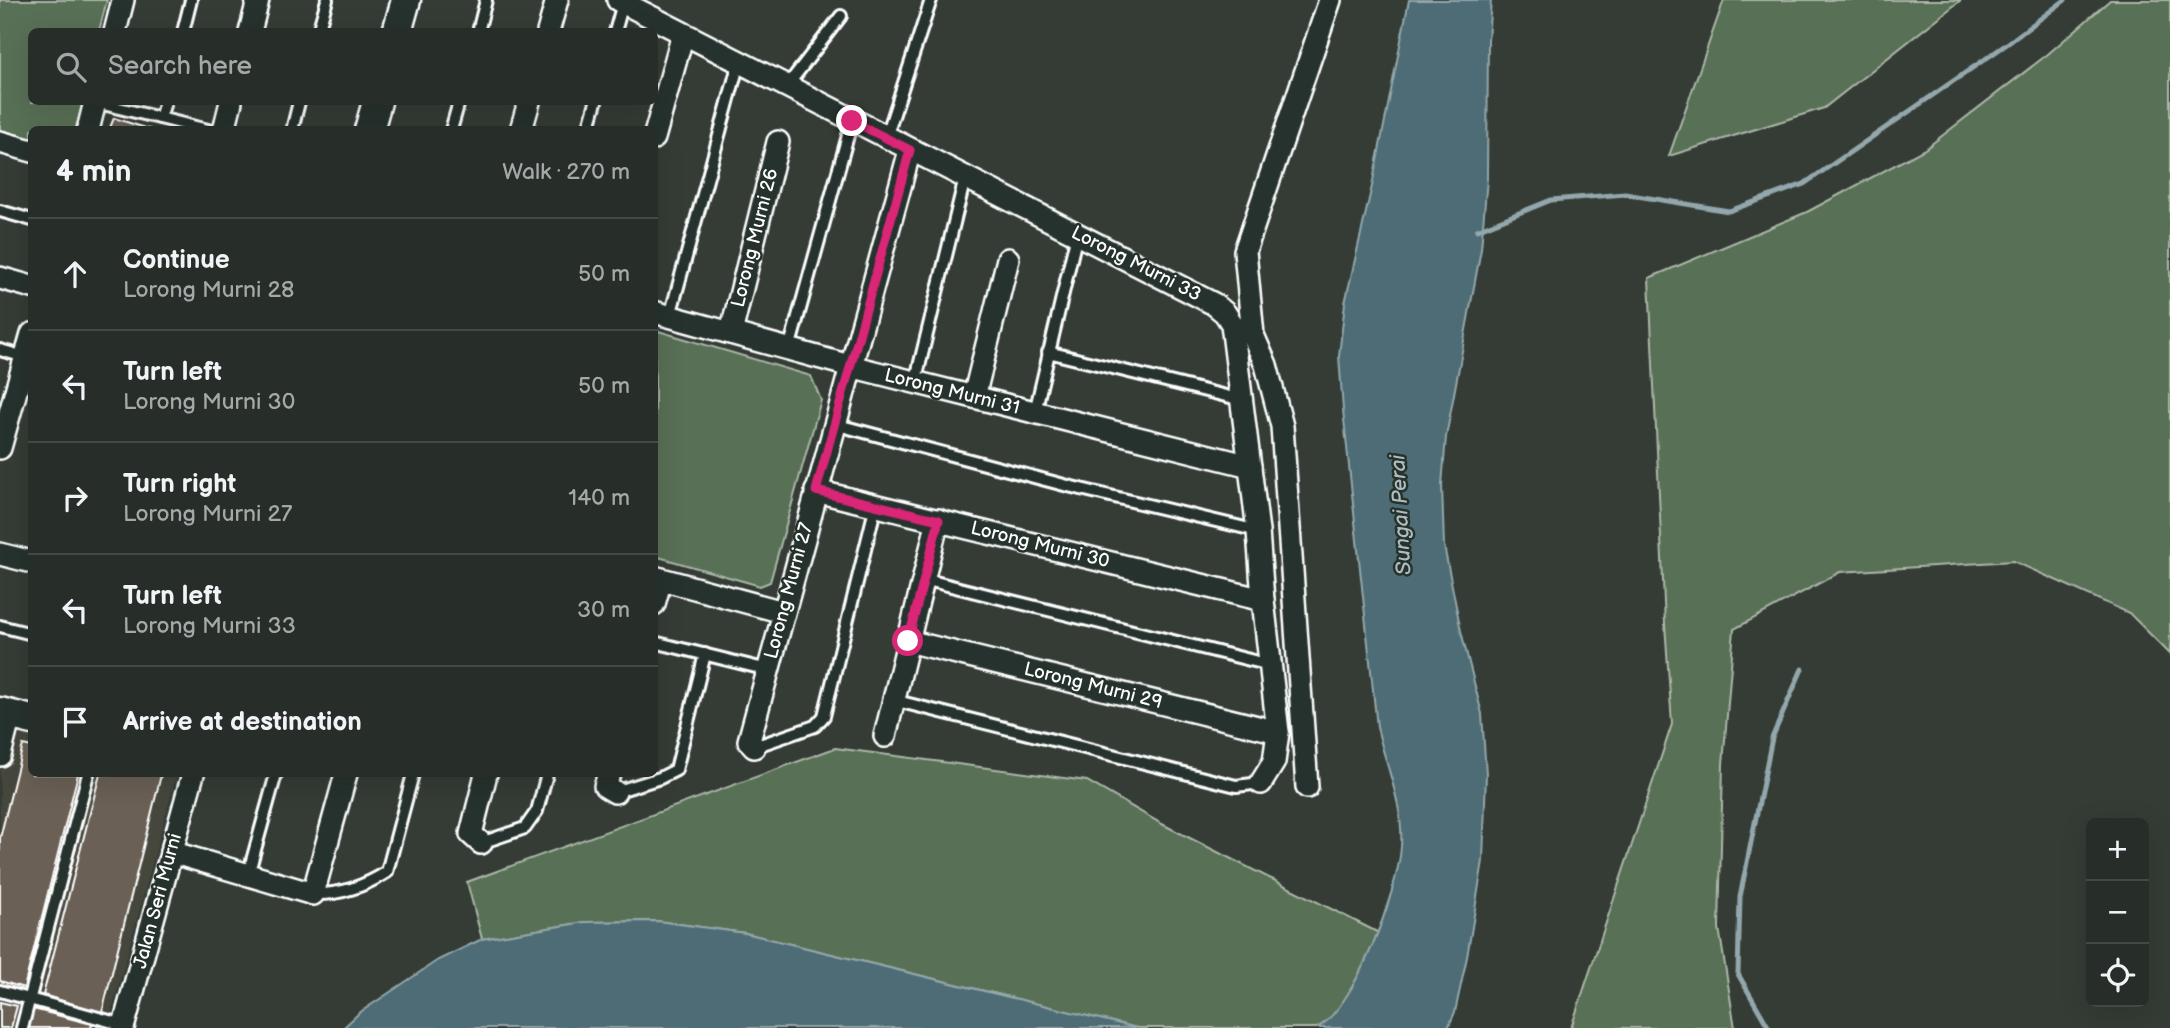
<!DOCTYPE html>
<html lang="en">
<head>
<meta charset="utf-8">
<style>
  body { margin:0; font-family:"Balsamiq Sans",sans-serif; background:#2f3530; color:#f1f3f6 }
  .controls { position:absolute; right:21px; bottom:21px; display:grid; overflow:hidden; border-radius:10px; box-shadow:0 7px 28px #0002 }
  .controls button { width:63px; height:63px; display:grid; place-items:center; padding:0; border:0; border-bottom:2px solid #434945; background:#272d28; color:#f1f3f6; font:35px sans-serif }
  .stop { position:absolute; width:21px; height:21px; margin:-16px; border:5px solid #db2777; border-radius:50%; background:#fff }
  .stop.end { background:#db2777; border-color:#fff; box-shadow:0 2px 7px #0008 }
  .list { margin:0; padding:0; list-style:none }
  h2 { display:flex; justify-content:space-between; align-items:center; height:91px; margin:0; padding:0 28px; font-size:30px }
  h2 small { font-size:23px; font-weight:400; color:#a4a8a8 }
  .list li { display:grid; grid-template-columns:46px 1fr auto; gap:21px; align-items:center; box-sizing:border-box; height:112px; padding:0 28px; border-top:2px solid #434945 }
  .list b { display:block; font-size:26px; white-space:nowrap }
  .list p { margin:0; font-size:23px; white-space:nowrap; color:#a4a8a8 }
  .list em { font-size:23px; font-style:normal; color:#a4a8a8 }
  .icon { flex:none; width:38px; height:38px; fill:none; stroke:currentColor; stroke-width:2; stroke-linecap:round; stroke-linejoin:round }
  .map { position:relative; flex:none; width:2170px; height:1028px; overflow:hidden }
  .search { position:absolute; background:#272d28; box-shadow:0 7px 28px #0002; left:28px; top:28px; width:630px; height:77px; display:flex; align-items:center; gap:18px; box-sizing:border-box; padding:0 24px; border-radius:10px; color:#a4a8a8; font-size:26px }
  .panel { position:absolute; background:#272d28; box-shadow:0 7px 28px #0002; left:28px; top:126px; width:630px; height:651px; border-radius:10px }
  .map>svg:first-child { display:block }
  .built { fill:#44473e }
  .green { fill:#587055; stroke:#acb8aa; stroke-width:2 }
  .water { fill:#4d6c74; stroke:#94a7ac; stroke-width:2 }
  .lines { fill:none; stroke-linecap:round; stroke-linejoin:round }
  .stream { stroke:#94a7ac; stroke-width:5 }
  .building { fill:#6b6154; stroke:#fff; stroke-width:2 }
  .lane-casing { stroke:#fff; stroke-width:16 }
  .street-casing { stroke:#fff; stroke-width:26 }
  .secondary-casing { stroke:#fff; stroke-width:33 }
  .lane { stroke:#26332d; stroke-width:10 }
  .street { stroke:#26332d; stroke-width:21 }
  .secondary { stroke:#26332d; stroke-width:28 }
  .route { stroke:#db2777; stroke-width:9 }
  .labels { text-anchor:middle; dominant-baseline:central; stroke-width:5; stroke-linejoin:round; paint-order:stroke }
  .street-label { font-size:19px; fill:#fff; stroke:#26332d }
  .water-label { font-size:21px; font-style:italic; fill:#afbdc0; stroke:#26332d }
</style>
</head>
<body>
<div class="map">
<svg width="2170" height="1028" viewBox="0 0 2170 1028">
  <rect width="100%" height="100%" fill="#343c35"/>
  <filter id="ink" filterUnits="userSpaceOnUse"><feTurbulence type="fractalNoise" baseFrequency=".0143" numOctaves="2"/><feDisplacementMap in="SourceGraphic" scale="14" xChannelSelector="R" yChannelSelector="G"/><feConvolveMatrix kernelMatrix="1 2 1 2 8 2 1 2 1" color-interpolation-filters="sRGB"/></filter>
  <g filter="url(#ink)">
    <!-- built -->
    <polygon class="built" points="0,726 31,734 32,774 177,774 107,1028 0,1028"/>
    <!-- green -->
    <g class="green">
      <polygon points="0,0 107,0 99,31 32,32 32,102 83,102 76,129 32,130 31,146 0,137"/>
      <polygon points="1724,0 1961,0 1824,108 1669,156"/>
      <polygon points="2110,0 2170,0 2170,654 2129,613 2013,561 1840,572 1734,629 1723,764 1719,928 1735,1028 1571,1028 1672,724 1665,624 1649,278 1807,212 1925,149 2048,54"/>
      <polygon points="655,330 811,376 821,400 770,582 760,586 655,556"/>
      <path d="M835 748 1087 781 1162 824 1379 933C1364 961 1346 1013 1317 1028H1137L745 933 657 921 585 922 482 939 467 882Z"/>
    </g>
    <!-- water -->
    <g class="water">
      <path d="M1409 0H1491L1488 40 1487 178 1481 249 1446 437 1442 485 1444 546 1461 631 1482 714 1486 774 1483 861 1467 957 1455 1012 1448 1028H1317C1355 1008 1398 890 1401 847 1404 805 1386 767 1377 727L1343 410 1339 356 1345 303 1372 186Z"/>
      <polygon points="657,921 745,933 1137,1028 343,1028 359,1013 438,960 482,939 585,922"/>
    </g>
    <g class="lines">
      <!-- stream -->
      <g class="stream">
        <polyline points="1477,230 1551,200 1625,194 1729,211 1804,184 2007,44 2065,0"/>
        <polyline points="1769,1028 1738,974 1740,897 1772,738 1802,669"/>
      </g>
    </g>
    <!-- building -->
    <g class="building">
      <polygon points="114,118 152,130 109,130"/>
      <polygon points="23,745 32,747 32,774 78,774 24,988 0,981 0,838"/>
      <polygon points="100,774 161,775 102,1013 43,995"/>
      <polygon points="0,1002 17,1006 11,1028 0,1028"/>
      <polygon points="33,1009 92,1024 91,1028 28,1028"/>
    </g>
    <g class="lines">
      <!-- lane casing -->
      <g class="lane-casing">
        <g id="lane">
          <polyline points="183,32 191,0"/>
          <polyline points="318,32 327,0"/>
          <polyline points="478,32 486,0"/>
          <polyline points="615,32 623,3"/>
          <polyline points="787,86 841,16"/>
          <polyline points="95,102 208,130"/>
          <polyline points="160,118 165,102"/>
          <polyline points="292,130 299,102"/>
          <polyline points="451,130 459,102"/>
          <polyline points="588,130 596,102"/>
          <polyline points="886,138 931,0"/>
          <polyline points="0,211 32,220"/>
          <polyline points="670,316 739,62"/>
          <polyline points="789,349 852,121"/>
          <polyline points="0,350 25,357"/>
          <polyline points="1048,352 1242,400"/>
          <polyline points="915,383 965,178"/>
          <polyline points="1035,412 1077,234"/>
          <polyline points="834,424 1068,486 1258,531"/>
          <polyline points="923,579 1270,665"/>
          <polyline points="0,626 32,634"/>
          <polyline points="654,642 768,670"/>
          <polyline points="893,700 1236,786 1261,783"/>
          <polyline points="754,747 815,726 824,716 876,505"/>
          <polyline points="615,792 660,778 676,770 705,654"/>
          <polyline points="481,843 525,828 537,811 547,774"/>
          <polyline points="248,875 276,774"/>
          <path d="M313 894C339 895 365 886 387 872L413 774"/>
          <polyline points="0,991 124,1025"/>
          <polyline points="22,1028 88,774"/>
        </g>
      </g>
      <!-- street casing -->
      <g class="street-casing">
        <g id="street">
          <polyline points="618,0 1214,304 1225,313 1232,324 1258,531 1263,600 1278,732 1274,762 1261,783"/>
          <polyline points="115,32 123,0"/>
          <polyline points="250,32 258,0"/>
          <polyline points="548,32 557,0"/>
          <polyline points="88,130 95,102"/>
          <polyline points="224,130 231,102"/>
          <polyline points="521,130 529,102"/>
          <polyline points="654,138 683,34"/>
          <polyline points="0,142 32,151"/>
          <polyline points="0,278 32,287"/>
          <polyline points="654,312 850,366 1250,466"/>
          <polyline points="731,333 778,142"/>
          <polyline points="974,397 1008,259"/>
          <polyline points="0,448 32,334"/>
          <polyline points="816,491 1263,600"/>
          <polyline points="0,554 32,562"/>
          <polyline points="654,577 783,612"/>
          <polyline points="654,604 661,579"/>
          <polyline points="908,641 1278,732"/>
          <polyline points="885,736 938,520"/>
          <polyline points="754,747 749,741 910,150"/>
          <polyline points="0,755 10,715"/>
          <polyline points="609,774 605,786 615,792"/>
          <polyline points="1307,787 1282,426 1266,365 1253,335 1245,251 1330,0"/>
          <polyline points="481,843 471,834 486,774"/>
          <polyline points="171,852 313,894 346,774"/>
          <polyline points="123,1028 193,774"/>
        </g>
      </g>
      <!-- secondary casing -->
      <g class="secondary-casing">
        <g id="secondary">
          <polyline points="397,32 406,0"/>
          <polyline points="369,130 377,102"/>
          <polyline points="0,712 32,720"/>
        </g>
      </g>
      <!-- lane -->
      <use href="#lane" class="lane"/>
      <!-- street -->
      <use href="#street" class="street"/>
      <!-- secondary -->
      <use href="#secondary" class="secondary"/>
    </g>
  </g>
  <g class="lines" filter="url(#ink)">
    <!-- route -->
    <polyline class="route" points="852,121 910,150 816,491 939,520 908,641"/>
  </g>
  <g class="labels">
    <!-- street labels -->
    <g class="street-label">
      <text transform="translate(755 238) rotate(-76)">Lorong Murni 26</text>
      <text transform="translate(1136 264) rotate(27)">Lorong Murni 33</text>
      <text transform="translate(952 392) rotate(14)">Lorong Murni 31</text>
      <text transform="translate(1040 545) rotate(14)">Lorong Murni 30</text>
      <text transform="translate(789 591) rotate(-75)">Lorong Murni 27</text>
      <text transform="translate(1093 686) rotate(14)">Lorong Murni 29</text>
      <text transform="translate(158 901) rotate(-75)">Jalan Seri Murni</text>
    </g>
    <!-- water labels -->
    <g class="water-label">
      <text transform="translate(1401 515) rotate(-93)">Sungai Perai</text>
    </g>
  </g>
</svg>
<div class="controls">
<button>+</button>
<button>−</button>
<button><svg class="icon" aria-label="locate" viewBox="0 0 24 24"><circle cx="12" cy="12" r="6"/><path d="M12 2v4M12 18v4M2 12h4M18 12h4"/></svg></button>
</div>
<div class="stop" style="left:908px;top:641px"></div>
<div class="stop end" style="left:852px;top:121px"></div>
<div class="search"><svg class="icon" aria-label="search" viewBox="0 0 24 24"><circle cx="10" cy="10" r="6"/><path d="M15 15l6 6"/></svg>Search here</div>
<section class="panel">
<h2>4 min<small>Walk · 270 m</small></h2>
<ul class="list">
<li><svg class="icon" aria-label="ahead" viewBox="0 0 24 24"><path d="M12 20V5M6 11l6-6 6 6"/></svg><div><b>Continue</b><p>Lorong Murni 28</p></div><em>50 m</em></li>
<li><svg class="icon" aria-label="left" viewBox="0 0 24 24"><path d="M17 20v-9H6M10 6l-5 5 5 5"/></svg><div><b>Turn left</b><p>Lorong Murni 30</p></div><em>50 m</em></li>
<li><svg class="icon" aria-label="right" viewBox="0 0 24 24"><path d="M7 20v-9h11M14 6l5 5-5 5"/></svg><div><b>Turn right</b><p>Lorong Murni 27</p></div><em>140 m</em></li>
<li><svg class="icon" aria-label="left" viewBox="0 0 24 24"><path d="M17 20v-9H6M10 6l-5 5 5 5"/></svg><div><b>Turn left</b><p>Lorong Murni 33</p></div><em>30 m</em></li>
<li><svg class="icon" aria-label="arrive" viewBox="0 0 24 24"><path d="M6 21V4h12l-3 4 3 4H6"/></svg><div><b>Arrive at destination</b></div></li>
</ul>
</section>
</div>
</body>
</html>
